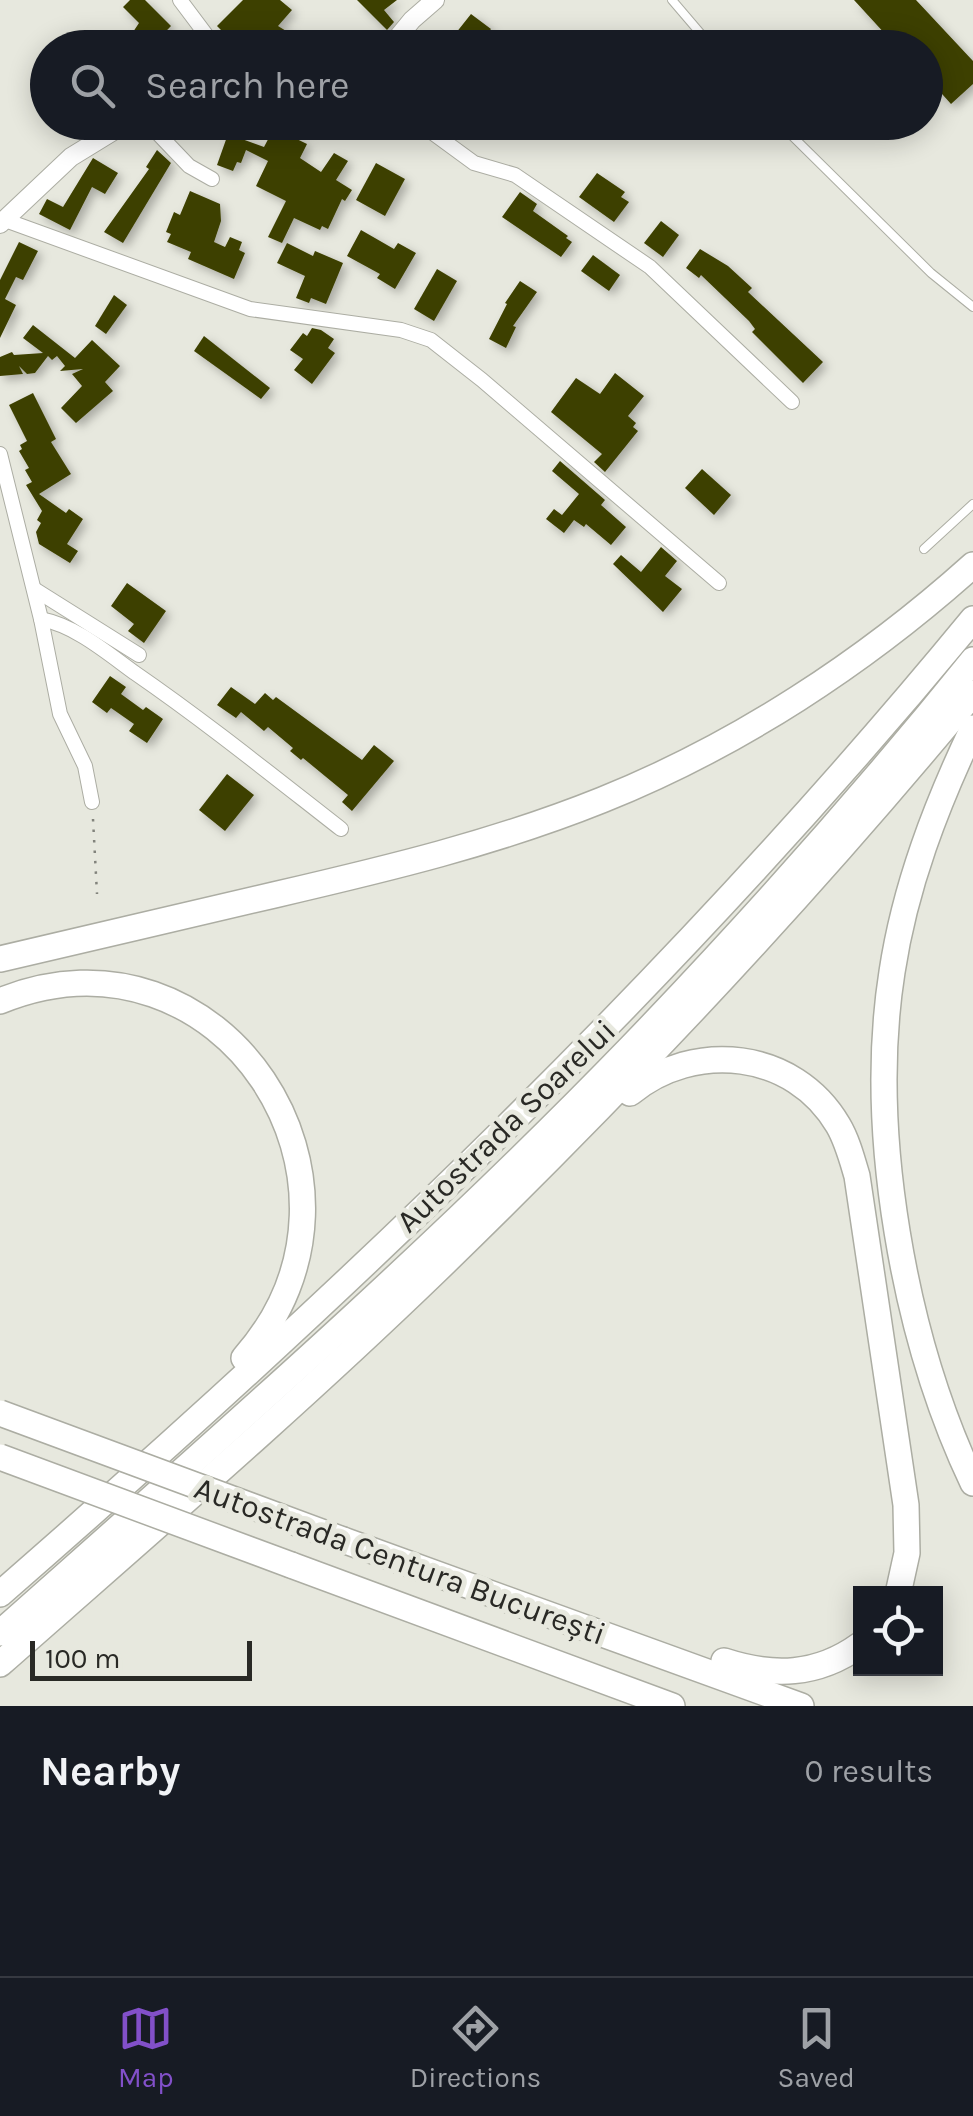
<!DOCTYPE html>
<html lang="en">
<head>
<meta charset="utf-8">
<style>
  body { margin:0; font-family:Karla,sans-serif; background:#20242c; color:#f1f3f6 }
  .controls { position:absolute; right:30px; bottom:30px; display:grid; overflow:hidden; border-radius:0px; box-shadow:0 5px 25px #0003 }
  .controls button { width:90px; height:90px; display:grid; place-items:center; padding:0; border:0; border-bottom:2px solid #363941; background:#171b24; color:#f1f3f6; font:50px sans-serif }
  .scale { position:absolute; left:30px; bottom:25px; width:222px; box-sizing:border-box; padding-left:10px; border:5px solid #292925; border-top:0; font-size:28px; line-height:35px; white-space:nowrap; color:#292925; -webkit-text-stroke:8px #e7e8de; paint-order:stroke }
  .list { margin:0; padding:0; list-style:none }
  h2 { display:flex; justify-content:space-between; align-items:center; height:130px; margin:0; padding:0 40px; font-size:42px }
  h2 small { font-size:32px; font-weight:400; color:#9ea1a6 }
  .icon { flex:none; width:55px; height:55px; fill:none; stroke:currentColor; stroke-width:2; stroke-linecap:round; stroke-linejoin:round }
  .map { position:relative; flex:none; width:973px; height:1706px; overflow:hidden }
  .search { position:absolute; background:#171b24; box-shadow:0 5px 25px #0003; left:30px; right:30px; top:30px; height:110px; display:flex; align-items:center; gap:25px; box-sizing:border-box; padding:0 35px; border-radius:55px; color:#9ea1a6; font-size:38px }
  .sheet { height:270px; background:#171b24 }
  nav { display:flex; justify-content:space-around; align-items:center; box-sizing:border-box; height:140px; border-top:2px solid #363941; background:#171b24; font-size:28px; color:#9ea1a6 }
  nav a { display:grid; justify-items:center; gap:5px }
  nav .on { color:#8250c9 }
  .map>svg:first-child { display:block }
  .building { fill:#3e4002; filter:url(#shadow) }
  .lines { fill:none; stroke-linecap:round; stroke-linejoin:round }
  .service-casing { stroke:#acada3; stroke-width:10 }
  .minor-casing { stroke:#acada3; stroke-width:16 }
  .tertiary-casing { stroke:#acada3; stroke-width:20 }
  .motorway-casing { stroke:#acada3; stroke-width:28 }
  .path { stroke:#82837c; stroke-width:2.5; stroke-dasharray:2.5 8; stroke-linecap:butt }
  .service { stroke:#fff; stroke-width:8 }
  .minor { stroke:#fff; stroke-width:14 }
  .tertiary { stroke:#fff; stroke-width:18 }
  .motorway { stroke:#fff; stroke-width:25 }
  .motorway-bridge-casing { stroke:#acada3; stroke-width:28; stroke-linecap:butt }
  .motorway-bridge { stroke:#fff; stroke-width:25 }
  .labels { text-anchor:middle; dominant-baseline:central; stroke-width:10; stroke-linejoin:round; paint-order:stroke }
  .street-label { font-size:32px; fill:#292925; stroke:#e7e8de }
</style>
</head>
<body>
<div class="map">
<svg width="973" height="1706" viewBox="0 0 973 1706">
  <defs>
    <filter id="shadow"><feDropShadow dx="4.5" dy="4.5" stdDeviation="5" flood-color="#0004"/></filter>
  </defs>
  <rect width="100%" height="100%" fill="#e7e8de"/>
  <!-- building -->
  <g class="building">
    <polygon points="130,0 145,0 171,26 150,48 136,48 129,38 139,23 123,7"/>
    <polygon points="243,0 280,0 292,10 278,26 314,48 239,48 217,26"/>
    <polygon points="357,0 397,0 384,10 394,22 387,30"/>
    <polygon points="854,0 916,0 973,61 973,84 951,104 926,76 926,48 898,48"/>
    <polygon points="471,14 491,29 483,39 475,33 462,48 444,48"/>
    <polygon points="274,128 307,144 300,158 321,172 334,153 348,161 336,180 352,190 345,201 342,199 328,229 322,226 320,230 294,218 282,243 268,237 286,201 256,186 268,161 246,150 241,163 237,162 233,171 217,165 228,134 264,147"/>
    <polygon points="157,150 171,163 123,243 104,232 149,169 146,167"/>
    <polygon points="93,158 118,173 105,194 92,187 70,230 39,214 47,199 63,207"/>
    <polygon points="376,163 405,179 385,216 356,200"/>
    <polygon points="597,173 625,192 621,197 629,202 614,222 579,197"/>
    <polygon points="190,191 220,204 221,221 214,242 225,247 230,237 242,242 239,250 245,253 234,279 188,259 191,252 167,242 171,234 166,232 174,212 180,215"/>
    <polygon points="520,192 537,204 533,211 568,236 566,238 572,242 561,257 502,217"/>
    <polygon points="661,221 679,235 663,257 644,243"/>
    <polygon points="361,230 394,249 398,243 416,253 395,289 377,278 380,274 347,256"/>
    <polygon points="19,242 38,251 23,280 16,277 5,299 16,305 0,338 0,280"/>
    <polygon points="287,243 313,256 315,251 343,263 326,304 311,298 309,303 296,298 305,276 277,263"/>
    <polygon points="700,249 728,266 752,288 748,292 823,362 803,383 752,332 755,329 749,321 701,275 699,278 686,268"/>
    <polygon points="593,255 620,275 609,291 581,271"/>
    <polygon points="437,269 457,281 434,321 414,309"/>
    <polygon points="520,281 537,292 513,326 516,327 506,348 489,339 507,304 505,303"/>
    <polygon points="114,295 127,305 106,334 95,326"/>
    <polygon points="33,325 75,358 92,340 120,366 105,382 113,391 76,423 61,408 82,386 72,374 83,369 60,371 65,366 57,356 52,360 48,356 35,373 27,374 19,366 23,374 0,376 0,357 12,352 14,355 43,353 23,338"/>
    <polygon points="312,328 321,330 334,339 328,348 335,353 312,384 294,370 303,359 290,350 303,333 307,336"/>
    <polygon points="204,336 270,388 261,399 194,351"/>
    <polygon points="615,373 644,396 628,416 636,423 633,427 638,431 605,472 594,462 602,454 551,412 576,378 600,394"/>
    <polygon points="33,393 56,439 51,442 71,474 39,494 66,513 69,509 83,519 67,544 78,551 70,563 39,544 36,532 41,523 37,520 42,511 26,485 32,482 25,470 29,468 19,451 22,449 20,445 27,441 9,405"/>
    <polygon points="560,461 605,500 601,505 626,527 611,545 586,524 584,527 574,520 564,533 546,519 554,509 562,515 579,494 552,471"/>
    <polygon points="702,469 731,495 714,515 685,488"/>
    <polygon points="661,547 677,561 665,576 682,589 663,612 613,564 621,555 641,572"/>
    <polygon points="127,583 166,611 144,643 128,631 134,624 111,606"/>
    <polygon points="110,676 126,687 121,694 143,710 146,707 163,719 147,743 129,731 134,724 111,708 107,713 92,702"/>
    <polygon points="231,687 255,704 265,693 273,700 276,697 362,760 374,745 394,761 352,811 342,802 348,795 303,758 301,760 290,751 293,748 268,727 264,731 241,712 236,718 217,705"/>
    <polygon points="227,774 254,795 225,831 199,810"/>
  </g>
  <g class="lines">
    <!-- service casing -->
    <g class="service-casing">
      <g id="service">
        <polyline points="672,0 713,48"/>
        <polyline points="778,122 931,273 973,307"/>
        <polyline points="924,549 973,504"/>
      </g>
    </g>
    <!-- minor casing -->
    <g class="minor-casing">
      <g id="minor">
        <polyline points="180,0 216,48"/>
        <polyline points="147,122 189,166 212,179"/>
        <polyline points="418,122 474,163 515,175 650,267 792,402"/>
        <polyline points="5,220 250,309 401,330 431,340 482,380 719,583"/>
        <polyline points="0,454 41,619 60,714 85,766 92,802"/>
        <polyline points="34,589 139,655"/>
        <path d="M41 619C76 626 106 652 135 673 206 722 273 776 341 829"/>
      </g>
    </g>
    <!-- tertiary casing -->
    <g class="tertiary-casing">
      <g id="tertiary">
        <polyline points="389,48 412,20 435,0"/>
        <polyline points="0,224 71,157 128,122"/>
      </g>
    </g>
    <!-- motorway casing -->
    <g class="motorway-casing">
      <g id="motorway">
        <path d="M973 728C936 806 905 886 892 972 867 1131 904 1338 973 1483"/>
        <path d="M0 959C91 938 183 916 274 895 386 869 495 843 602 800 737 746 865 662 973 565"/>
        <path d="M0 1001C221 911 399 1183 244 1358"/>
        <path d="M630 1093C694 1040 794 1050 838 1125 847 1140 852 1159 857 1176L906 1505 907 1553 898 1594"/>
        <polyline points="343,1540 801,1706"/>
        <polyline points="291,1565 672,1706"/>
        <path d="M0 1594C347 1292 681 974 973 619"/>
        <path d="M0 1633C215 1442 432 1253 632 1046 751 922 865 794 973 660"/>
        <path d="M724 1661C773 1677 817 1676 860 1645"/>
        <path d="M0 1664C145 1536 293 1409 433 1274 623 1090 805 897 973 693"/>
      </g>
    </g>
    <!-- path -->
    <polyline class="path" points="93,819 97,894"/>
    <!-- service -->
    <use href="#service" class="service"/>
    <!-- minor -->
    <use href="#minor" class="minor"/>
    <!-- tertiary -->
    <use href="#tertiary" class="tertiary"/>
    <!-- motorway -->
    <use href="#motorway" class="motorway"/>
    <!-- motorway-bridge casing -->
    <g class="motorway-bridge-casing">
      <g id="motorway-bridge">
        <polyline points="0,1413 343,1540"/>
        <polyline points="0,1457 291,1565"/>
      </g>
    </g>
    <!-- motorway-bridge -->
    <use href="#motorway-bridge" class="motorway-bridge"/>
  </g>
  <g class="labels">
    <!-- street labels -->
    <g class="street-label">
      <text transform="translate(506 1126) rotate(-44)">Autostrada Soarelui</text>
      <text transform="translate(400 1561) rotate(20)">Autostrada Centura București</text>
    </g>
  </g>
</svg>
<div class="controls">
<button><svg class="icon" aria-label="locate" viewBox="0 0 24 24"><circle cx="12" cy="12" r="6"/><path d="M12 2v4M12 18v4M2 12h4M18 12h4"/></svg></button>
</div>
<div class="scale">100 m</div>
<div class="search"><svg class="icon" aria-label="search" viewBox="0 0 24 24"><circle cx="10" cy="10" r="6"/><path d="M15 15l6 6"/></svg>Search here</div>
</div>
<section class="sheet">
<h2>Nearby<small>0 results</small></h2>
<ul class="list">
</ul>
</section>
<nav>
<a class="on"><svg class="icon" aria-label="map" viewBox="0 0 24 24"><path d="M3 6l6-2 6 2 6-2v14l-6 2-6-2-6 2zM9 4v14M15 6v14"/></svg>Map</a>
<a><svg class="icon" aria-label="directions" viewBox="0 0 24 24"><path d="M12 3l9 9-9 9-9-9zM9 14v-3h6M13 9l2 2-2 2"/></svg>Directions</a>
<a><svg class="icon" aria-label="saved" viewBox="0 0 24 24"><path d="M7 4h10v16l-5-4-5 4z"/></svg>Saved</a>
</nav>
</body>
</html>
